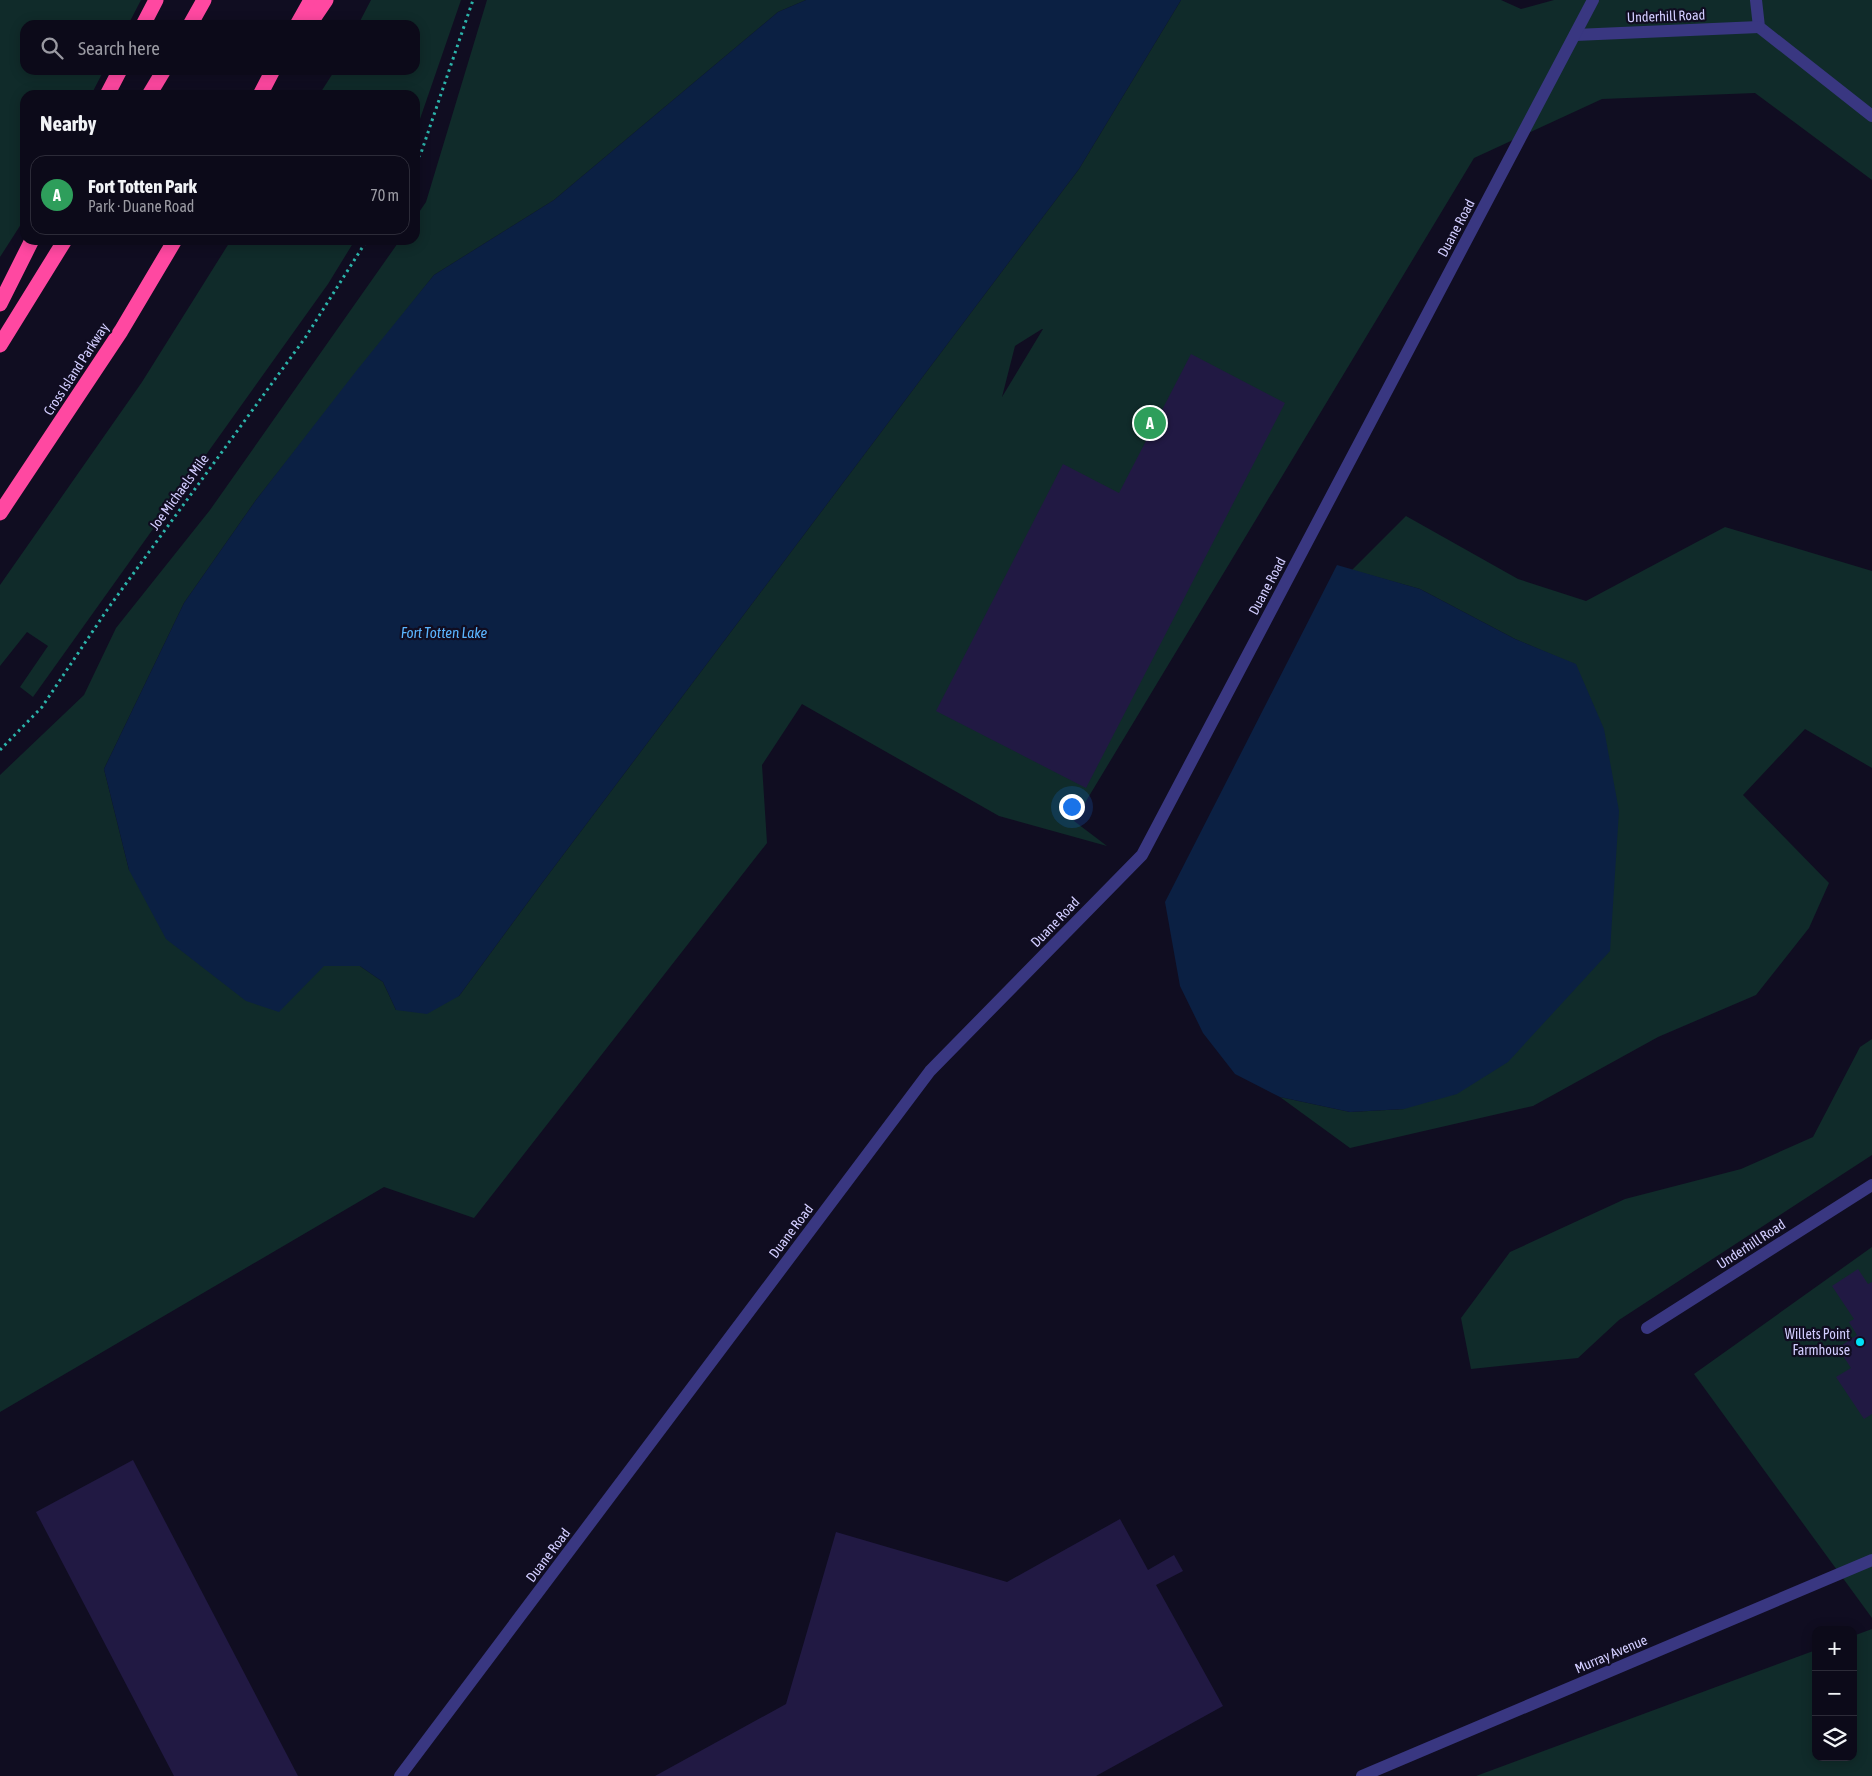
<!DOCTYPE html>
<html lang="en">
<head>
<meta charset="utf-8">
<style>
  body { margin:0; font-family:"Asap Condensed",sans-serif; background:#151322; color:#f1f3f6 }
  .controls { position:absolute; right:15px; bottom:15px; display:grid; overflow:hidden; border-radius:10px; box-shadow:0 2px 12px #0003 }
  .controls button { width:45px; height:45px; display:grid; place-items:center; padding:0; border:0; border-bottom:1px solid #2c2b38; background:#0c0a19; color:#f1f3f6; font:25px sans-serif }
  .you { position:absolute; left:1071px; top:806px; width:18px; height:18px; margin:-12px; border:4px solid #fff; border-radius:50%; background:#1a73e8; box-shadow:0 0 0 8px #1a73e833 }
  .badge { display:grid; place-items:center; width:32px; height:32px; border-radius:50%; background:#b45309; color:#fff; font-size:16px; font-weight:700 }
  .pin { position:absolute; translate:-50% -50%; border:2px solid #fff; box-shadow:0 1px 5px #0006 }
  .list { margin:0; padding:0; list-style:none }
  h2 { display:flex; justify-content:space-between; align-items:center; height:65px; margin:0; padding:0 20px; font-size:21px }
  h2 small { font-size:16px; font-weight:400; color:#9a9aa2 }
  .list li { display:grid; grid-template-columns:32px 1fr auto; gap:15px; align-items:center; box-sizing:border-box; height:80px; margin:0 10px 10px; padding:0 10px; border:1px solid #2c2b38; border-radius:15px }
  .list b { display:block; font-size:19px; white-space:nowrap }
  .list p { margin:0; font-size:16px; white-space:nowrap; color:#9a9aa2 }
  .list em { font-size:16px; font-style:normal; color:#9a9aa2 }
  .icon { flex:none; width:28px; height:28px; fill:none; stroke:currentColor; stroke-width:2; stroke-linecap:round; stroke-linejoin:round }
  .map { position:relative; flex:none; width:1872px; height:1776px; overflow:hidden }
  .search { position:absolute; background:#0c0a19; box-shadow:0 2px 12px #0003; left:20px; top:20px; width:400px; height:55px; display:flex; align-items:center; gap:12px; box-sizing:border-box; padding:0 18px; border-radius:15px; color:#9a9aa2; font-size:19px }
  .panel { position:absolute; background:#0c0a19; box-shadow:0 2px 12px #0003; left:20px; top:90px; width:400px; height:155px; border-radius:15px }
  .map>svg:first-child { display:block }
  .green { fill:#102b2a; fill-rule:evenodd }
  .water { fill:#0b2043 }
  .building { fill:#211943 }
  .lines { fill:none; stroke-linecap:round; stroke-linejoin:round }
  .path { stroke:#2cb4ab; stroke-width:3; stroke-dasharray:2.5 4; stroke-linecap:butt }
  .minor { stroke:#393781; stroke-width:12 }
  .motorway { stroke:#ff48a1; stroke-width:15 }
  .poi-dot { fill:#00e2f8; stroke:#100d21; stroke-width:2 }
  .labels { text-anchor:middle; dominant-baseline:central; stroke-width:4.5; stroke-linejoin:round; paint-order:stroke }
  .street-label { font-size:14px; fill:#d2cdff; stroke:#100d21 }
  .poi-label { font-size:14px; fill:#d2cdff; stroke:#100d21; text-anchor:end }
  .water-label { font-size:15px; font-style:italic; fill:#5bb5ff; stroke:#100d21 }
</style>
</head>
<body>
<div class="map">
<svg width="1872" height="1776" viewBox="0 0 1872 1776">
  <rect width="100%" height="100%" fill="#100d21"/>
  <!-- green -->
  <g class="green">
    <polygon points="0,0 141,0 128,25 25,25 25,70 104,70 91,95 25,95 25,218 0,257"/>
    <polygon points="371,0 461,0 420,119 415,130 415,95 319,95 335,70 415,70 415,25 358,25"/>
    <path d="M487 0H806L778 12 554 200 434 275 256 500 184 603 104 769 129 870 324 966H360L383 982 396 1010 459 996 542 883 1079 169 1181 0H1501L1521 9 1554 0H1872V180L1755 93 1602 99 1474 158 1074 821 1107 846 999 816 802 704 762 765 767 843 474 1218 384 1187 0 1412V775L84 695 116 628 210 510 400 240H415V218L426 202ZM1042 329H1043L1002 397 1015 346Z"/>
    <polygon points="231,240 355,240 328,284 33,697 20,687 48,646 27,632 0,666 0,585 142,382"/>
    <polygon points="1406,516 1518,579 1586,601 1725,527 1872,571 1872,768 1805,729 1743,795 1829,883 1809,928 1756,995 1658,1037 1533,1106 1350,1148 1280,1097 1350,1112 1404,1109 1576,665 1515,639 1420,589 1352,570"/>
    <polygon points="1872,1039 1872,1155 1619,1320 1578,1358 1471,1369 1461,1318 1510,1252 1625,1199 1741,1169 1813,1137 1860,1047"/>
    <polygon points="1872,1247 1872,1618 1694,1374"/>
    <polygon points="1872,1629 1872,1776 1476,1776 1816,1650 1816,1757 1853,1757 1853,1636"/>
  </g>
  <!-- water -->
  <g class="water">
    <polygon points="806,0 1181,0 1079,169 542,883 459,996 427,1014 396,1010 383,982 360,966 324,966 279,1012 246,1001 166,939 129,870 104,769 184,603 256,500 357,370 434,275 554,200 778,12"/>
    <polygon points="1337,565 1420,589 1515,639 1576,664 1604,729 1619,811 1610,951 1508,1062 1457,1094 1404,1109 1350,1112 1280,1097 1235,1074 1203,1033 1180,986 1165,902"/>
  </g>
  <!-- building -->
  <g class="building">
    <polygon points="1191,354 1285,403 1086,788 936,711 1063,464 1119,493"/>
    <polygon points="1858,1269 1868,1284 1872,1282 1872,1414 1864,1419 1836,1377 1851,1368 1838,1348 1857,1335 1849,1322 1854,1319 1832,1286"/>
    <polygon points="133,1460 298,1776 174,1776 36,1512"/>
    <polygon points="1120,1519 1148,1570 1174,1555 1183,1571 1156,1585 1223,1706 1096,1776 655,1776 786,1704 836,1532 1007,1582"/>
  </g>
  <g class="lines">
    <!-- path -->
    <g class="path">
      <polyline points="415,163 421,153 473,0"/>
      <polyline points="0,750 42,707 109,607 305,338 367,240"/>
    </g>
    <!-- minor -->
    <g class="minor">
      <polyline points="1756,0 1759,27 1872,116"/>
      <polyline points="1575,35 1759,27"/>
      <polyline points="1647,1328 1872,1185"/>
      <polyline points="400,1776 930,1071 1142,855 1593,0"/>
      <polyline points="1362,1776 1872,1560"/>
    </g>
    <!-- motorway -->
    <g class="motorway">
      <polyline points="143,25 156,0"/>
      <polyline points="190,25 204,0"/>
      <polyline points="297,25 311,0"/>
      <polyline points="309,25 326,0"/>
      <polyline points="107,95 120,70"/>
      <polyline points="149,95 164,70"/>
      <polyline points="260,95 273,70"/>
      <polyline points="0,304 32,240"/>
      <polyline points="0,345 65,240"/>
      <polyline points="0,513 121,331 175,240"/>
    </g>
  </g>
  <!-- markers -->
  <circle class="poi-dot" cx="1860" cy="1342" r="5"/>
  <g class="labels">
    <!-- street labels -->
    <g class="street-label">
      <text transform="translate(1666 16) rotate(-2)">Underhill Road</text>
      <text transform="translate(1456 228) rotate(-62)">Duane Road</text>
      <text transform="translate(76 369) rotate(-57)">Cross Island Parkway</text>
      <text transform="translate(179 492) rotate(-54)">Joe Michaels Mile</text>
      <text transform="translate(1267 586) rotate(-62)">Duane Road</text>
      <text transform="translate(1055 922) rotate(-46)">Duane Road</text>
      <text transform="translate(791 1231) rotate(-53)">Duane Road</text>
      <text transform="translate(1751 1244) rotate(-33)">Underhill Road</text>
      <text transform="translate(548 1555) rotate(-53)">Duane Road</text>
      <text transform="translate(1611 1654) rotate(-23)">Murray Avenue</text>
    </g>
    <!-- poi labels -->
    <g class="poi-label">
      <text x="1850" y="1334">Willets Point<tspan x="1850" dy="16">Farmhouse</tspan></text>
    </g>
    <!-- water labels -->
    <g class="water-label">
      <text x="444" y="632">Fort Totten Lake</text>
    </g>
  </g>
</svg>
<div class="controls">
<button>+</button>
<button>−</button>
<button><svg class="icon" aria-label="layers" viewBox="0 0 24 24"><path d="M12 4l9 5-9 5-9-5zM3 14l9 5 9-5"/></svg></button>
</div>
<div class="you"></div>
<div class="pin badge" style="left:1150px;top:423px;background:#2e9e5b">A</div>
<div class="search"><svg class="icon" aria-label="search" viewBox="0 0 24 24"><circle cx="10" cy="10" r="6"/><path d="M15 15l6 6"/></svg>Search here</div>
<section class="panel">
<h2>Nearby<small></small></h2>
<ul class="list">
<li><span class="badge" style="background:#2e9e5b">A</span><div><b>Fort Totten Park</b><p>Park · Duane Road</p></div><em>70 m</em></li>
</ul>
</section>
</div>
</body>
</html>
